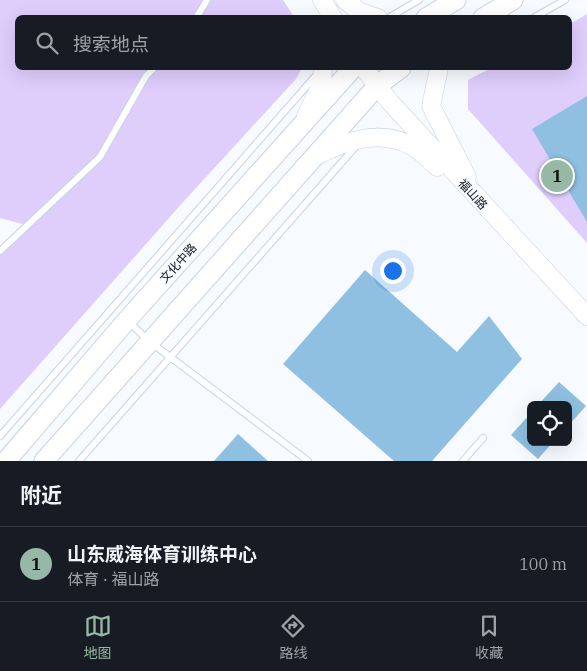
<!DOCTYPE html>
<html lang="zh">
<head>
<meta charset="utf-8">
<style>
  body { margin:0; font-family:"IBM Plex Serif","Noto Sans SC",serif; background:#20242c; color:#f1f3f6 }
  .controls { position:absolute; right:15px; bottom:15px; display:grid; overflow:hidden; border-radius:8px; box-shadow:0 5px 20px #0002 }
  .controls button { width:45px; height:45px; display:grid; place-items:center; padding:0; border:0; border-bottom:1px solid #363941; background:#171b24; color:#f1f3f6; font:25px sans-serif }
  .you { position:absolute; left:392px; top:270px; width:18px; height:18px; margin:-12px; border:4px solid #fff; border-radius:50%; background:#1a73e8; box-shadow:0 0 0 8px #1a73e833 }
  .badge { display:grid; place-items:center; width:32px; height:32px; border-radius:50%; background:#96b8a4; color:#111; font-size:16px; font-weight:700 }
  .pin { position:absolute; translate:-50% -50%; border:2px solid #fff; box-shadow:0 1px 5px #0006 }
  .list { margin:0; padding:0; list-style:none }
  h2 { display:flex; justify-content:space-between; align-items:center; height:65px; margin:0; padding:0 20px; font-size:21px }
  h2 small { font-size:16px; font-weight:400; color:#9ea1a6 }
  .list li { display:grid; grid-template-columns:32px 1fr auto; gap:15px; align-items:center; box-sizing:border-box; height:75px; padding:0 20px; border-top:1px solid #363941 }
  .list b { display:block; font-size:19px; white-space:nowrap }
  .list p { margin:0; font-size:16px; white-space:nowrap; color:#9ea1a6 }
  .list em { font-size:16px; font-style:normal; color:#9ea1a6 }
  .icon { flex:none; width:28px; height:28px; fill:none; stroke:currentColor; stroke-width:2; stroke-linecap:round; stroke-linejoin:round }
  .map { position:relative; flex:none; width:587px; height:461px; overflow:hidden }
  .search { position:absolute; background:#171b24; box-shadow:0 5px 20px #0002; left:15px; right:15px; top:15px; height:55px; display:flex; align-items:center; gap:12px; box-sizing:border-box; padding:0 18px; border-radius:8px; color:#9ea1a6; font-size:19px }
  .sheet { height:140px; background:#171b24 }
  nav { display:flex; justify-content:space-around; align-items:center; box-sizing:border-box; height:70px; border-top:1px solid #363941; background:#171b24; font-size:14px; color:#9ea1a6 }
  nav a { display:grid; justify-items:center; gap:2px }
  nav .on { color:#96b8a4 }
  .map>svg:first-child { display:block }
  .green { fill:#dfcdfc }
  .building { fill:#8fc0e1 }
  .lines { fill:none; stroke-linecap:round; stroke-linejoin:round }
  .lane-casing { stroke:#c6d3e7; stroke-width:8 }
  .secondary-casing { stroke:#c6d3e7; stroke-width:19 }
  .primary-casing { stroke:#c6d3e7; stroke-width:21 }
  .lane { stroke:#fff; stroke-width:6 }
  .secondary { stroke:#fff; stroke-width:18 }
  .primary { stroke:#fff; stroke-width:19 }
  .labels { text-anchor:middle; dominant-baseline:central; stroke-width:4; stroke-linejoin:round; paint-order:stroke }
  .street-label { font-size:12px; fill:#12161d; stroke:#f7fafe }
</style>
</head>
<body>
<div class="map">
<svg width="587" height="461" viewBox="0 0 587 461">
  <rect width="100%" height="100%" fill="#f7fafe"/>
  <!-- green -->
  <g class="green">
    <polygon points="0,0 283,0 294,17 18,18 18,68 302,68 296,79 184,201 0,409 0,251 26,225 0,218"/>
    <polygon points="587,14 587,243 468,109 468,80 491,68 570,68 570,24"/>
  </g>
  <!-- building -->
  <g class="building">
    <polygon points="587,96 587,222 532,129"/>
    <polygon points="365,270 457,352 489,316 522,359 432,461 394,461 283,364"/>
    <polygon points="559,382 586,406 568,426 568,405 538,405"/>
    <polygon points="531,413 531,442 553,442 538,459 511,435"/>
    <polygon points="238,434 268,461 214,461"/>
  </g>
  <g class="lines">
    <!-- lane casing -->
    <g class="lane-casing">
      <g id="lane">
        <polyline points="196,18 207,0"/>
        <polyline points="388,18 419,0"/>
        <polyline points="533,18 565,0"/>
        <polyline points="0,251 100,157 146,76 154,68"/>
        <polyline points="128,321 149,341 308,461"/>
        <polyline points="0,436 319,72"/>
        <polyline points="79,461 357,145"/>
        <polyline points="463,461 483,438"/>
      </g>
    </g>
    <!-- secondary casing -->
    <g class="secondary-casing">
      <g id="secondary">
        <polyline points="322,0 333,18"/>
        <polyline points="345,0 360,12 378,18"/>
        <polyline points="364,68 390,102 587,316"/>
        <polyline points="439,68 431,106 467,177"/>
        <polyline points="306,116 322,83 323,68"/>
        <path d="M318 155C346 141 379 129 410 145 420 150 429 160 437 167"/>
      </g>
    </g>
    <!-- primary casing -->
    <g class="primary-casing">
      <g id="primary">
        <polyline points="426,18 456,0"/>
        <polyline points="483,18 513,0"/>
        <polyline points="6,461 127,320 353,68"/>
        <polyline points="44,461 378,85 401,68"/>
      </g>
    </g>
    <!-- lane -->
    <use href="#lane" class="lane"/>
    <!-- secondary -->
    <use href="#secondary" class="secondary"/>
    <!-- primary -->
    <use href="#primary" class="primary"/>
  </g>
  <g class="labels">
    <!-- street labels -->
    <g class="street-label">
      <text transform="translate(473 194) rotate(48)">福山路</text>
      <text transform="translate(178 263) rotate(-48)">文化中路</text>
    </g>
  </g>
</svg>
<div class="controls">
<button><svg class="icon" aria-label="locate" viewBox="0 0 24 24"><circle cx="12" cy="12" r="6"/><path d="M12 2v4M12 18v4M2 12h4M18 12h4"/></svg></button>
</div>
<div class="you"></div>
<div class="pin badge" style="left:557px;top:176px">1</div>
<div class="search"><svg class="icon" aria-label="search" viewBox="0 0 24 24"><circle cx="10" cy="10" r="6"/><path d="M15 15l6 6"/></svg>搜索地点</div>
</div>
<section class="sheet">
<h2>附近<small></small></h2>
<ul class="list">
<li><span class="badge">1</span><div><b>山东威海体育训练中心</b><p>体育 · 福山路</p></div><em>100 m</em></li>
</ul>
</section>
<nav>
<a class="on"><svg class="icon" aria-label="map" viewBox="0 0 24 24"><path d="M3 6l6-2 6 2 6-2v14l-6 2-6-2-6 2zM9 4v14M15 6v14"/></svg>地图</a>
<a><svg class="icon" aria-label="directions" viewBox="0 0 24 24"><path d="M12 3l9 9-9 9-9-9zM9 14v-3h6M13 9l2 2-2 2"/></svg>路线</a>
<a><svg class="icon" aria-label="saved" viewBox="0 0 24 24"><path d="M7 4h10v16l-5-4-5 4z"/></svg>收藏</a>
</nav>
</body>
</html>
